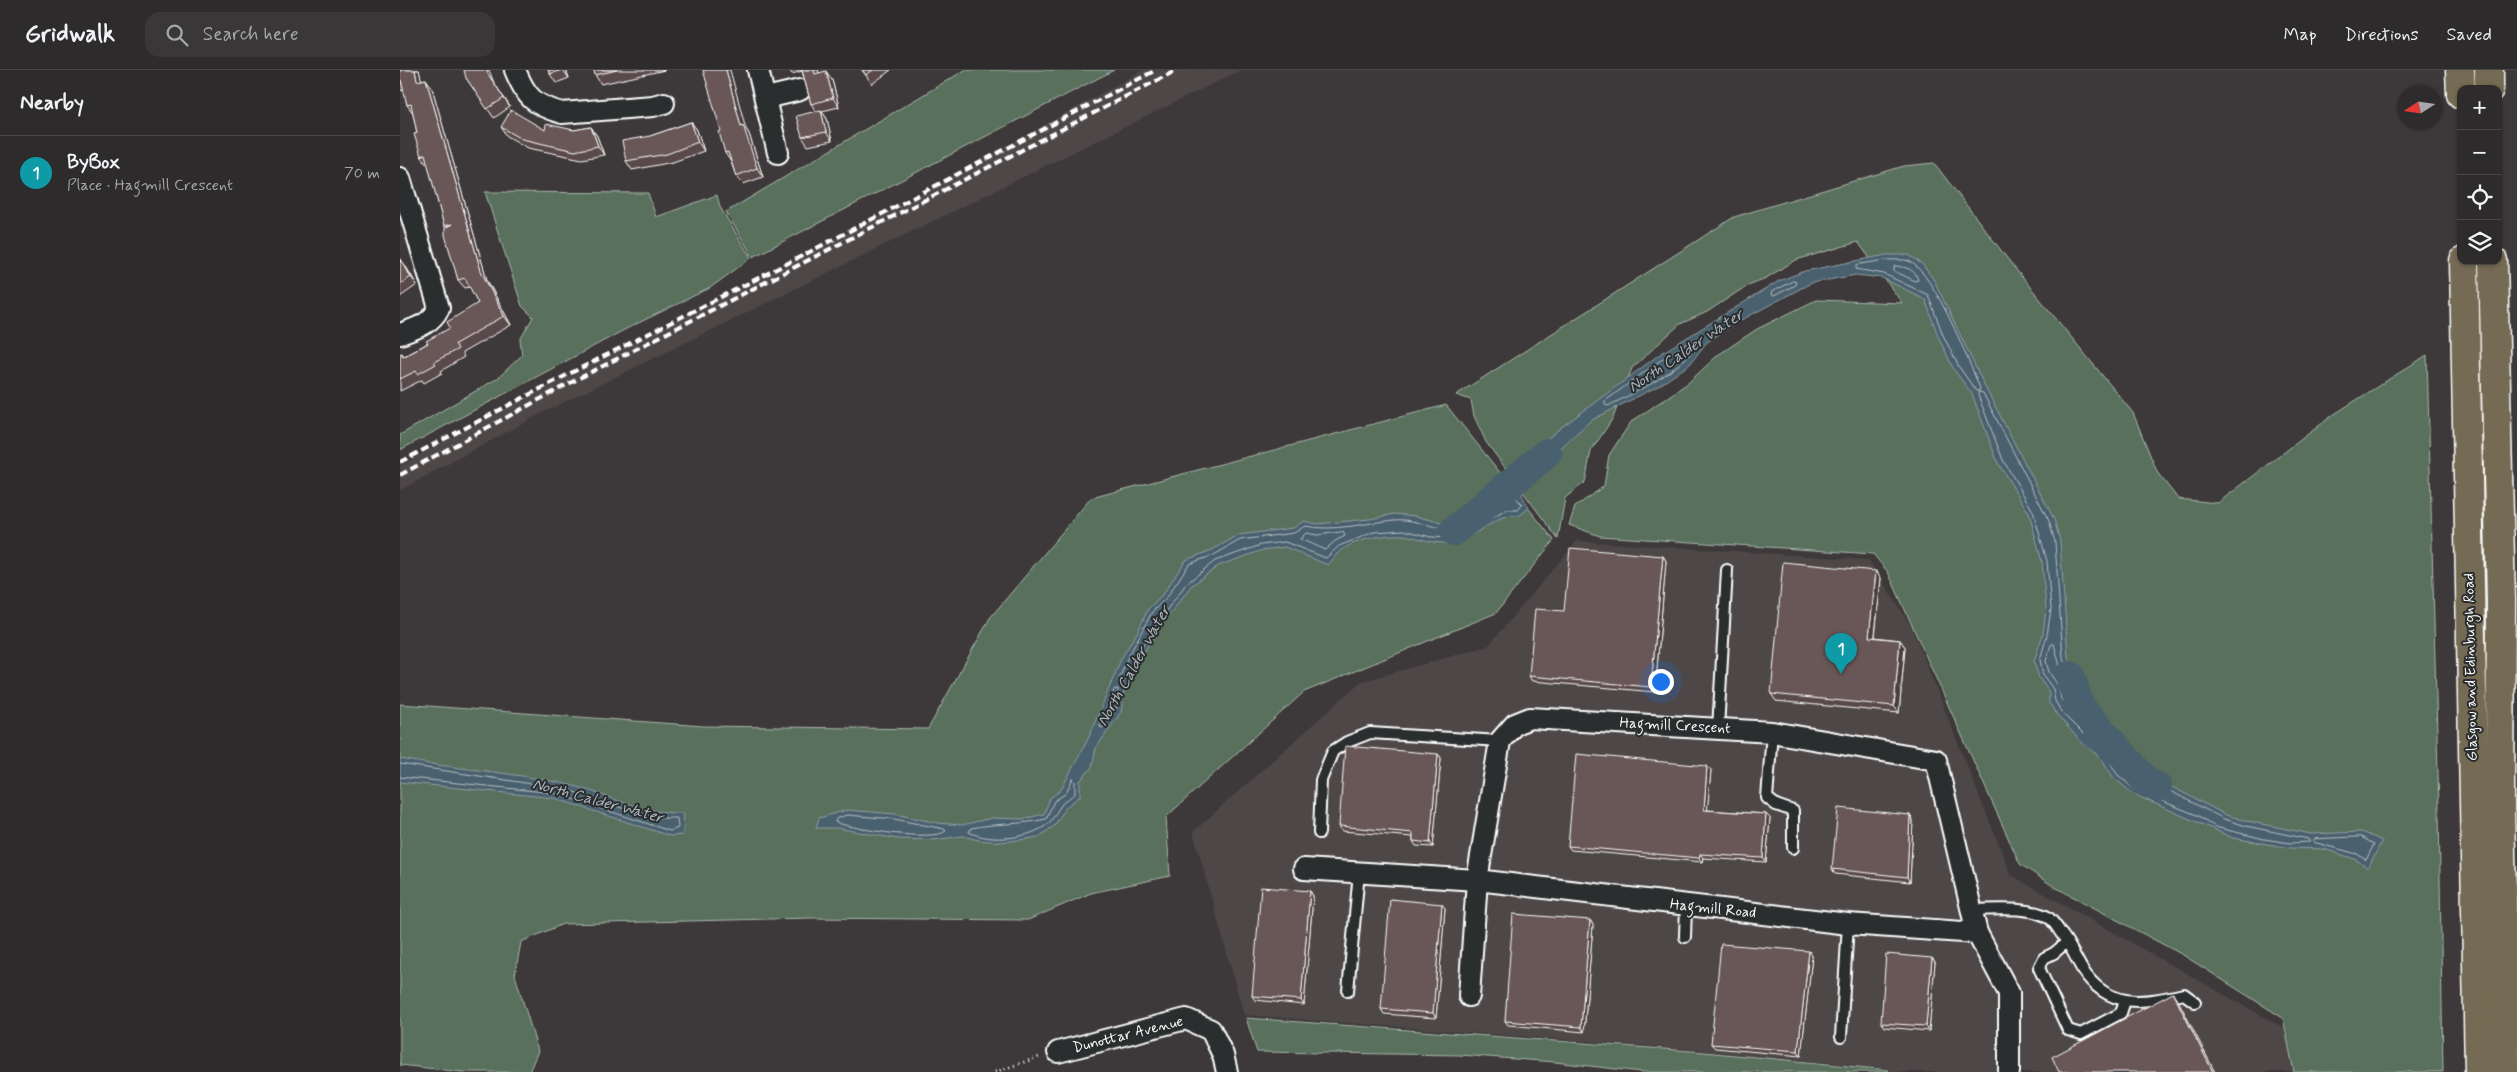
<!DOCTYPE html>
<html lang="en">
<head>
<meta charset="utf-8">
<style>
  body { margin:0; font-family:Mynerve,sans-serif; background:#3a3738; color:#f1f3f6 }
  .controls { position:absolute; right:15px; top:15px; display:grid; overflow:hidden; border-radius:10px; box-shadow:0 1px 4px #0004 }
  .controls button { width:45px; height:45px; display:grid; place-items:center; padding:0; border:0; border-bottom:1px solid #494748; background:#2e2b2c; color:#f1f3f6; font:25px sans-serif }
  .compass { position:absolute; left:1997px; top:15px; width:45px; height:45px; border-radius:50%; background:#2e2b2c; box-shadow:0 1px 4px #0004; rotate:258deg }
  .you { position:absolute; left:1260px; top:611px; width:18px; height:18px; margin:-12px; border:4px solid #fff; border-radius:50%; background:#1a73e8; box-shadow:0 0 0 8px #1a73e833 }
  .badge { display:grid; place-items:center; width:32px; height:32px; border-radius:50%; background:#d6ab8b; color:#fff; font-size:16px; font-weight:700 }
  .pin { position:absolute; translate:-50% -41px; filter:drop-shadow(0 1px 2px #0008) }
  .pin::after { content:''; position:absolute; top:26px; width:18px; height:15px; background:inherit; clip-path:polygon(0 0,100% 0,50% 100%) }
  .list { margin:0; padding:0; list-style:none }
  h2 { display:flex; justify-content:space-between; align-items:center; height:65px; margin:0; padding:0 20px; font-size:21px }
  h2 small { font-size:16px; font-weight:400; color:#a7a7a9 }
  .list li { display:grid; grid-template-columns:32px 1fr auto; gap:15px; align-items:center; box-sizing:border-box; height:75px; padding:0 20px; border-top:1px solid #494748 }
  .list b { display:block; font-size:19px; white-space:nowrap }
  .list p { margin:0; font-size:16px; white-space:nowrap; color:#a7a7a9 }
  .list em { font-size:16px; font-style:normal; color:#a7a7a9 }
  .icon { flex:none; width:28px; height:28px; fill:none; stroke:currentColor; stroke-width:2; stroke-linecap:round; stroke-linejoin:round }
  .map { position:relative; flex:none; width:2117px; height:1002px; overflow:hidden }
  header { display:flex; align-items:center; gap:30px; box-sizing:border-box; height:70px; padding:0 25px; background:#2e2b2c; border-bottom:1px solid #494748 }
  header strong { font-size:24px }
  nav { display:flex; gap:28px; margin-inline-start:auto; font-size:18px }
  .search { width:350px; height:45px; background:#3a3738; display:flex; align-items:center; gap:12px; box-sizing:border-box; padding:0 18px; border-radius:15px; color:#a7a7a9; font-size:19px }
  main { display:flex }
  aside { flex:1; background:#2e2b2c }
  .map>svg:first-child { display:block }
  .built { fill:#4e4647 }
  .green { fill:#59705c; stroke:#acb8ae }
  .water { fill:#4a616e; stroke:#92a0a8 }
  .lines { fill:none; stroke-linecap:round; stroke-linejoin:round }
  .shore { stroke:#b7c0c5; stroke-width:1 }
  .river { stroke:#4a616e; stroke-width:30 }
  .service-casing { stroke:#fff; stroke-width:14 }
  .minor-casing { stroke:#fff; stroke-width:24 }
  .trunk-casing { stroke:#fff; stroke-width:31 }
  .path { stroke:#fff; stroke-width:3; stroke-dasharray:1 4; stroke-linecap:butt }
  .service { stroke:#2a2d2e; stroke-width:10 }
  .minor { stroke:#2a2d2e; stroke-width:20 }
  .trunk { stroke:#746b52; stroke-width:28 }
  .rail { stroke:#fff; stroke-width:4; stroke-dasharray:8 4; stroke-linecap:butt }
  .wall { fill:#5a4a4b; stroke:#fff }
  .shaded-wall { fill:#4a3c3d; stroke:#fff }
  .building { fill:#695657; stroke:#fff }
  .labels { text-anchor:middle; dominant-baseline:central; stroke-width:4; stroke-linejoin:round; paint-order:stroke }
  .street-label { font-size:15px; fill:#fff; stroke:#2a2d2e }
  .water-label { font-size:16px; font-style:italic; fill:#aeb8be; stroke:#2a2d2e }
</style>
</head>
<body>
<header>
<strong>Gridwalk</strong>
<div class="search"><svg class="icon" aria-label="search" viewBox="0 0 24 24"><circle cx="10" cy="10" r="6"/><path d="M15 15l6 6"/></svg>Search here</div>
<nav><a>Map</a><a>Directions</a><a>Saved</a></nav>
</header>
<main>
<aside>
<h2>Nearby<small></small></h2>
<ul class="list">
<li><span class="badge" style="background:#0f9aa8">1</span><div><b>ByBox</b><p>Place · Hagmill Crescent</p></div><em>70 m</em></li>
</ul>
</aside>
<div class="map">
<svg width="2117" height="1002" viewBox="0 0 2117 1002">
  <rect width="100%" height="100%" fill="#3d393a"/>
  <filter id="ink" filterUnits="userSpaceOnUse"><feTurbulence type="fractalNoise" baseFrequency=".02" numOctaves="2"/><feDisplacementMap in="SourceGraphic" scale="10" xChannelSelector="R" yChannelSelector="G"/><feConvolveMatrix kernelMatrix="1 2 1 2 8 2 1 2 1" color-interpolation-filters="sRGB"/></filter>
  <g filter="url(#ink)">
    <!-- built -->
    <g class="built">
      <polygon points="743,0 841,0 140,344 0,420 0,396 77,353 531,119"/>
      <polygon points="1177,471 1469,490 1511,556 1611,805 1882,957 1951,1002 1490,1002 1490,999 1306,981 844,945 793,762 960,612 1088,576"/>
    </g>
    <!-- green -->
    <g class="green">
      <polygon points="565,0 714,0 353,187 326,142"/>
      <polygon points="1534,93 1613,196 1733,343 1757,402 1778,429 1818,433 1933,345 2027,285 2039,741 2043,1002 1894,1002 1883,948 1783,885 1653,816 1620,794 1488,502 1473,484 1200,466 1169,455 1175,437 1204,416 1209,385 1231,352 1288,313 1318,285 1357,259 1416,230 1502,233 1458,172 1396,190 1366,208 1348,215 1307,242 1280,254 1232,298 1213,348 1191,381 1185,412 1165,428 1158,469 1086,372 1074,346 1071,330 1056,325 1334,147 1504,96"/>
      <polygon points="85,122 248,123 256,147 317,125 320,137 351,188 310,218 224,260 0,380 0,365 98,308 122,285 120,270 133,247 122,236"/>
      <polygon points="1046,335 1154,470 1096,543 904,622 766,747 770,806 691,823 628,850 412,848 163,854 121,872 115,905 138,981 129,1002 63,1002 0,995 0,634 303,656 528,659 590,548 691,428"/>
      <polygon points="846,948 1304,982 1489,1000 1488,1002 1242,1002 1155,992 1060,985 857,982"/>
    </g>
    <!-- water -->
    <g class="water">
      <path d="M1486 185H1509L1522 194 1534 210 1586 319 1654 449 1660 471 1668 587 1689 659 1711 679 1749 705 1826 745 1847 751 1911 764 1962 762 1982 771 1968 798 1955 789 1924 779 1890 778 1833 768 1733 724 1713 707 1701 688 1682 673 1658 646 1649 633V622L1639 608 1634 591 1643 564 1646 539 1642 492 1629 443 1598 393 1572 324 1554 300 1538 266 1525 229 1482 208 1456 205 1411 213 1332 255 1306 273 1290 294 1260 315 1190 351 1128 408 1122 425 1129 438 1119 446C1094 444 1077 468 1053 472 1035 476 1020 467 1003 465 984 464 956 469 940 481 936 484 932 491 928 495L885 477 863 480 818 496 791 516 756 562 737 593 724 621 721 642 696 678 692 697 680 711V726L666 737 654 756 639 767 619 770 600 772 578 770 563 766 533 770 498 769 437 758H416L419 748 447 740 495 744 537 753 562 755 592 748 623 749 644 744 650 728 661 720 689 667 722 587 738 561 748 539 763 524 786 490 812 480 839 465 893 458 904 451 916 454 970 449 994 444 1016 446 1042 453 1068 441 1100 431 1109 426 1124 388 1159 359 1260 284 1379 211 1405 201Z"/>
      <path d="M0 689C55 699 112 702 166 714 208 724 240 744 284 743L283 765 270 766 154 728 0 712Z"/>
    </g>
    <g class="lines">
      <!-- shore -->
      <g class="shore">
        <path d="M1486 190C1493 190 1503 189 1509 191 1535 204 1568 290 1580 318L1579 321H1576L1559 297 1543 265 1528 225 1484 204 1456 199 1457 195Z"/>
        <path d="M1495 196C1506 197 1515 199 1518 210L1515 211 1494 201Z"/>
        <polygon points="1393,211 1396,212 1395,215 1374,226 1371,225 1372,222"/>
        <path d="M1297 268H1300L1301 271C1276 304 1244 318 1208 336L1205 335V331L1262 289Z"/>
        <polygon points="1579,322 1583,323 1649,451 1655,472 1663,588 1685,661 1683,664 1662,643 1655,631 1653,619 1643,605 1640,590 1647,565 1651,539 1647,491 1633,441 1603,390 1578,325"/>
        <polygon points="1140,382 1144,382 1144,385 1130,399 1127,399 1128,391"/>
        <path d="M1115 426 1122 435 1118 440H1106L1067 463 1051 468 1031 467 1004 460 974 462 939 476 926 488 885 472 861 475 815 491 786 514 752 560 733 591 723 613 718 612 727 589 752 542 767 527 789 494 814 485 840 470 894 463 905 456C933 462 965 453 994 450 1011 448 1026 456 1043 458L1070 445 1102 436Z"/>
        <polygon points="943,462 945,466 935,471 925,480 900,469 906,463 917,465"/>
        <polygon points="1654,574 1671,637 1670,640 1661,629 1659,617 1649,602 1646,591 1651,575"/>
        <polygon points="718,619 716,640 704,657 701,658 700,655 714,620"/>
        <polygon points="1708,684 1747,709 1824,749 1846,756 1908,769 1910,772 1890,773 1864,769 1815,757 1799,746 1735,720 1717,704 1707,687"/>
        <polyline points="0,694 165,719 237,743 261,748 277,748 278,758 270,761 154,723 0,707"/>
        <path d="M673 709 675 711V724C671 727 666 730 662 734 657 740 654 748 649 753 631 769 590 773 569 762L571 758C596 753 621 755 646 749L654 731 665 724Z"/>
        <path d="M447 745 494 749 544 759 546 761C533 772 452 759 435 752L436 749Z"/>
        <polygon points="1961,767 1974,774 1966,790 1957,784 1913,772 1915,769"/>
      </g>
      <!-- river -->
      <g class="river">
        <polyline points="1054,461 1147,383"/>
        <polyline points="1670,606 1680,637 1747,712 1757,717"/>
      </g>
      <!-- service casing -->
      <g class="service-casing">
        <g id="service">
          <polyline points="1318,659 1327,500"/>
          <polyline points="1372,662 1367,728 1376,735 1393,741 1393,778"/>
          <polyline points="919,763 921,710 933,681 947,672 970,663 1100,671"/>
          <path d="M1571 840C1595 840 1623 836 1646 846 1653 849 1659 861 1663 866 1671 877 1676 889 1682 899 1708 940 1743 933 1784 924L1795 932"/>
          <polyline points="1285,867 1286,836"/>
          <polyline points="1667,872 1654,883 1644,888 1639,898 1668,960 1681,964 1721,943 1725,931"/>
          <polyline points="948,921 959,802"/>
          <polyline points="1441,967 1448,854"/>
        </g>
      </g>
      <!-- minor casing -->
      <g class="minor-casing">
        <g id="minor">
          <path d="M115 0C126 27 133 35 162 43L253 36 264 33"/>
          <polyline points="358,0 378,83"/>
          <polyline points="366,28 400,20"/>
          <path d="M0 108 39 238C31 254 17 258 0 264"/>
          <polyline points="904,799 1077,810 1448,854 1577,863 1609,923 1609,1002"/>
          <polyline points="1069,926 1077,810 1100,671 1115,654 1130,648 1372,662 1536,690 1577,863"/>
          <polyline points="658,982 786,949 811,960 823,985 827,1002"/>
        </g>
      </g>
      <!-- trunk casing -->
      <g class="trunk-casing">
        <g id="trunk">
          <polyline points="2060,0 2061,24"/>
          <polyline points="2089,0 2089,19"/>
          <polyline points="2064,191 2079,1002"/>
          <polyline points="2093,191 2101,530 2100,738 2106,1002"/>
        </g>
      </g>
      <!-- path -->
      <polyline class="path" points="595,1002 642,986"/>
      <!-- service -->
      <use href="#service" class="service"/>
      <!-- minor -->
      <use href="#minor" class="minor"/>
      <!-- trunk -->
      <use href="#trunk" class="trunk"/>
      <!-- rail -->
      <g class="rail">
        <polyline points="0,392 165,306 398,188 756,0"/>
        <polyline points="0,405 170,313 777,0"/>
      </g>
    </g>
    <!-- wall -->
    <g class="wall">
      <polygon points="0,0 19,0 21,10 26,9 32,18 87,210 111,255 62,283 64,287 41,301 42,303 24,313 22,310 0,321 0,284 2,283 4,286 28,273 50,258 78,233 70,217 65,218 58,210 46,158 44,156 28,94 27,94 21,86 17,63 13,43 7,35 4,20 2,21 0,18"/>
      <polygon points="148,0 166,0 169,8 156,13 150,4"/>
      <polygon points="194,0 265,0 201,14 195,5"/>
      <polygon points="389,0 418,0 419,3 432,10 439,37 422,41 427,49 432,71 408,76 402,67 416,41 411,34 402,1 392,4"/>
      <polygon points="462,0 491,0 472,14"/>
      <polygon points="66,8 94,13 110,37 94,48"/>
      <polygon points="291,52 297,60 304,81 273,92 232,100 226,91 250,66"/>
      <polygon points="101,57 145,60 174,60 191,57 197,66 204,85 182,89 128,78 107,66"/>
      <polygon points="346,59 349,64 363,107 343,114 336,106 331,92 325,83"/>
      <polygon points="0,188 17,215 0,227"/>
      <polygon points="1263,486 1266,491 1255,622 1132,611 1129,606 1164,541"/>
      <polygon points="1476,501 1481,508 1475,567 1500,570 1505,577 1499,643 1376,631 1371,624"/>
      <polygon points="1038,684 1041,688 1033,777 1016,776 1013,771 1013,767 942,761 939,756"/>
      <polygon points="1307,696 1311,700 1307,740 1366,744 1370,748 1366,792 1303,788 1302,792 1171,780 1168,776"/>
      <polygon points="1510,745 1513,750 1510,812 1435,804 1432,799"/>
      <polygon points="910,821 913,826 904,935 855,930 852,926"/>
      <polygon points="1045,838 1036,948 984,944 981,939"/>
      <polygon points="1190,850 1193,855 1184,962 1108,955 1105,951"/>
      <polygon points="1409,881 1412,886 1401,986 1315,978 1311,974"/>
      <polygon points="1532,888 1535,892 1529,961 1484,957 1481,953"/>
    </g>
    <!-- shaded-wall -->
    <g class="shaded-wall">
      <polygon points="15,0 19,0 24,20 17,11"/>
      <polygon points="86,0 89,0 94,13 110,37 88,4"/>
      <polygon points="163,0 166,0 169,8"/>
      <polygon points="326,0 330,0 346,59 349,64 363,107 357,98 341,56"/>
      <polygon points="414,0 418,0 422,13 415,4"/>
      <polygon points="426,1 432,10 439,37 433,28"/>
      <polygon points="26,9 32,18 87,210 111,255 104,246 81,201"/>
      <polygon points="421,40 427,49 432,71 426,62"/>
      <polygon points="291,52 297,60 304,81 298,72"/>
      <polygon points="191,57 197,66 204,85 198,76"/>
      <polygon points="0,188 5,195 17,215 11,207"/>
      <polygon points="1263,486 1266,491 1255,622 1251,617"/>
      <polygon points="1476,501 1481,508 1474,574 1469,567"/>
      <polygon points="1500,570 1505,577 1499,643 1494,636"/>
      <polygon points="1038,684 1041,688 1033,777 1030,773"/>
      <polygon points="1307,696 1311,700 1307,744 1304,740"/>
      <polygon points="1366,744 1370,748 1366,792 1363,788"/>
      <polygon points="1510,745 1513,750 1510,812 1507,807"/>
      <polygon points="1300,784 1303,788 1302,792 1299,788"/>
      <polygon points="910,821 913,826 904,935 901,930"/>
      <polygon points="1042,834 1045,838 1036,948 1033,943"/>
      <polygon points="1190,850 1193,855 1184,962 1181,957"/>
      <polygon points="1409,881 1412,886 1401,986 1398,981"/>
      <polygon points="1532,888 1535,892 1529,961 1526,956"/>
      <polygon points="1773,923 1779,932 1815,1002 1813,1002"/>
    </g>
    <!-- building -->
    <g class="building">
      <polygon points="0,0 15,0 17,11 26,9 81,201 104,246 55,274 58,279 34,292 36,294 18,304 16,301 0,309 0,284 2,283 3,287 28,273 26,271 50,258 47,252 78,233 65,208 58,210 45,165 45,158 52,154 44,156 25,84 21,86 14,64 17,63 11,34 7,35 1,10 0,11"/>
      <polygon points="64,0 86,0 88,4 104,28 87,39 66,8"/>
      <polygon points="148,0 162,0 150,4"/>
      <polygon points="194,0 217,0 195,5"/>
      <polygon points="303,0 326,0 341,56 343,55 357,98 336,106 328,82 325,83 319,62 321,61"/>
      <polygon points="402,0 414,0 415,4 426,1 433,28 411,34"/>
      <polygon points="462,0 473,0 466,5"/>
      <polygon points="111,40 145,60 146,54 174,60 191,57 198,76 175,81 122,69 101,57"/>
      <polygon points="421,40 426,62 402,67 396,46"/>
      <polygon points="291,52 298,72 267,84 226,91 222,71 250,66"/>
      <polygon points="0,189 11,207 0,214"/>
      <polygon points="1170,478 1263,486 1251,617 1129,606 1135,539 1164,541"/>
      <polygon points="1383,492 1476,501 1469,567 1500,570 1494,636 1371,624"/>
      <polygon points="945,676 1038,684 1030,773 1013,771 1013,763 939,756"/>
      <polygon points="1176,684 1307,696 1304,740 1366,744 1363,788 1300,784 1299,788 1168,776"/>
      <polygon points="1438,738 1510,745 1507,807 1432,799"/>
      <polygon points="861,817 910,821 901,930 852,926"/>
      <polygon points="990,829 1042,834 1033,943 981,939"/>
      <polygon points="1113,844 1190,850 1181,957 1105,951"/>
      <polygon points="1321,874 1409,881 1398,981 1311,974"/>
      <polygon points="1486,884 1532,888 1526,956 1481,953"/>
      <polygon points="1773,923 1813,1002 1659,1002 1652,987"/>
    </g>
  </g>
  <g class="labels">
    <!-- street labels -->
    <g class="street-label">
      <text transform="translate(2071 597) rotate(-91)">Glasgow and Edinburgh Road</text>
      <text transform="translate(1275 656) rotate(3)">Hagmill Crescent</text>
      <text transform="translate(1313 839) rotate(6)">Hagmill Road</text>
      <text transform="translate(728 965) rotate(-14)">Dunottar Avenue</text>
    </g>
    <!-- water labels -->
    <g class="water-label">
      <text transform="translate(1286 281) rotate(-34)">North Calder Water</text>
      <text transform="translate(734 596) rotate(-61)">North Calder Water</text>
      <text transform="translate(198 731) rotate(15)">North Calder Water</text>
    </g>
  </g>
</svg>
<div class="controls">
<button>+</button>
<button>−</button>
<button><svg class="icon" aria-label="locate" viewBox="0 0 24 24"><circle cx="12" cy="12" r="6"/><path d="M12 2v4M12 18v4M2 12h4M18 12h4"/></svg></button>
<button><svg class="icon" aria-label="layers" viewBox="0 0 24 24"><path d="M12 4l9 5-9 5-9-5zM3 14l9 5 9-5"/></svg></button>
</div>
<svg class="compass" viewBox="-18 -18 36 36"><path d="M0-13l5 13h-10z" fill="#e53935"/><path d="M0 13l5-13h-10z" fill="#a7a7a9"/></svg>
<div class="you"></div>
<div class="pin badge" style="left:1441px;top:604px;background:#0f9aa8">1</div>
</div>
</main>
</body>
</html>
